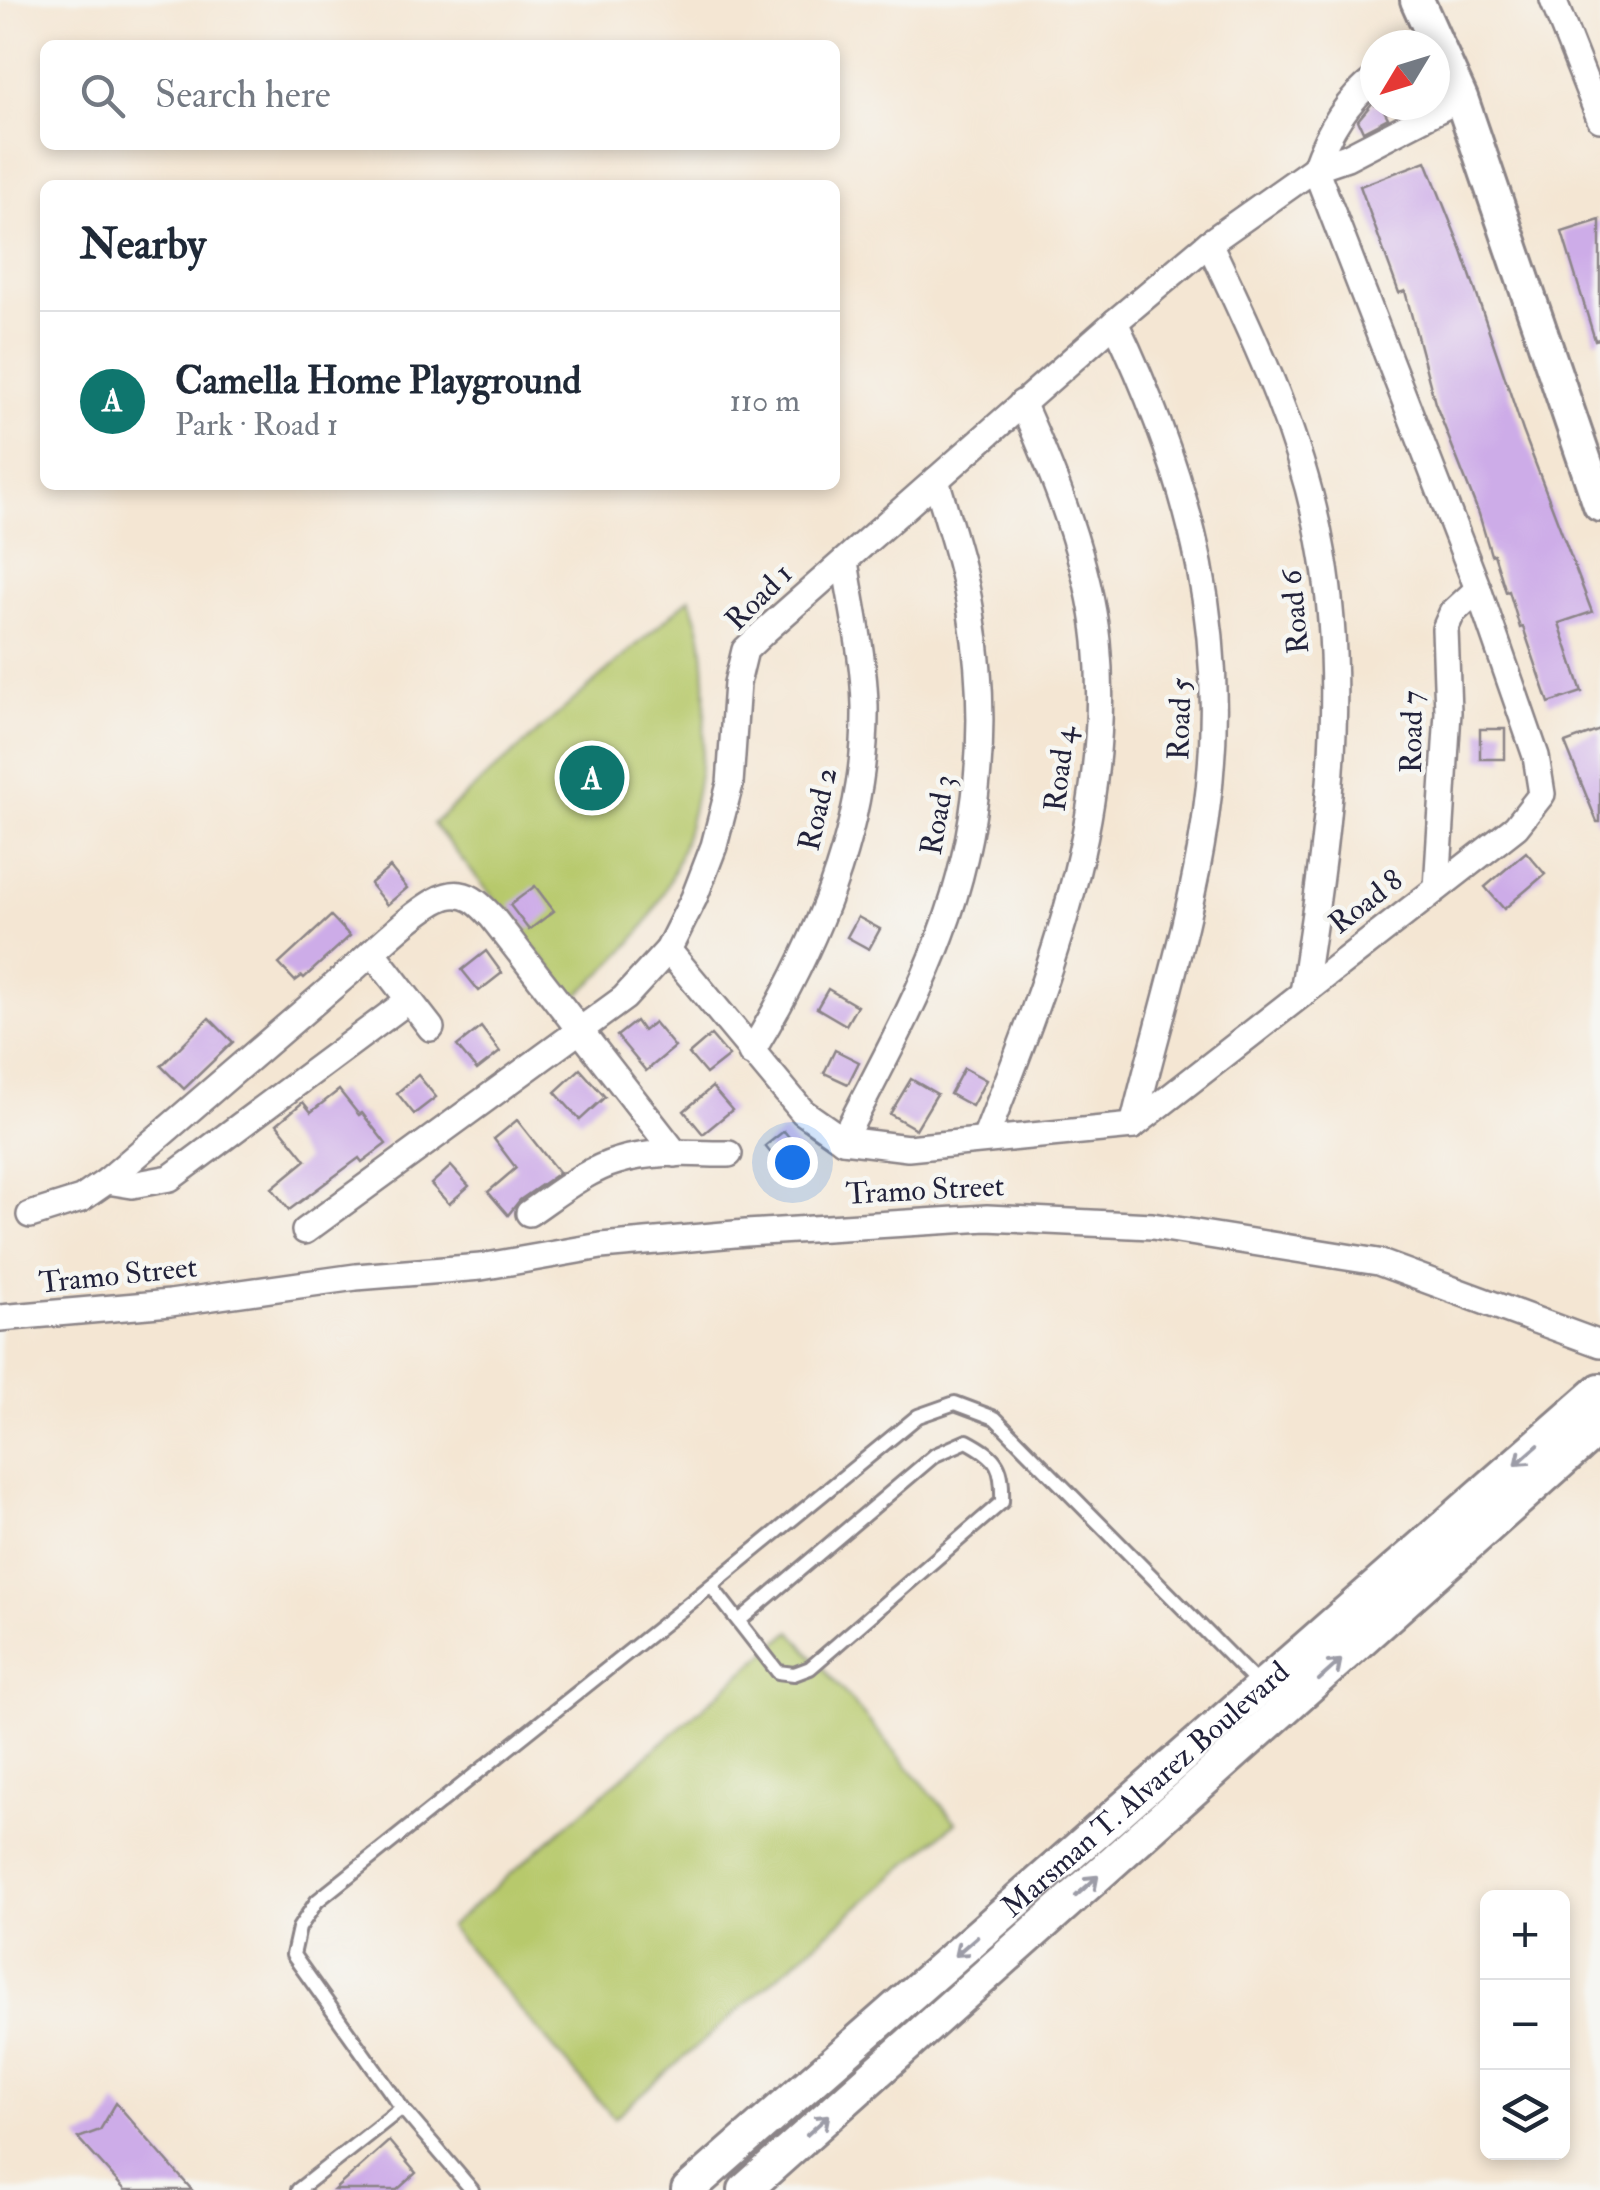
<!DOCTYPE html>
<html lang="en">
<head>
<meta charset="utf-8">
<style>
  body { margin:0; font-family:"IM FELL Double Pica",serif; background:#f2f2f3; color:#1f2937 }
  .controls { position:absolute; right:30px; bottom:30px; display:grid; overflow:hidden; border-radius:15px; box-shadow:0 5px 15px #0003 }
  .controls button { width:90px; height:90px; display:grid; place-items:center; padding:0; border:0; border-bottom:2px solid #e0e1e3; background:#fff; color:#1f2937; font:50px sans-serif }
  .compass { position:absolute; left:1360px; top:30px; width:90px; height:90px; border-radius:50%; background:#fff; box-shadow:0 5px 15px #0003; rotate:232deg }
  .you { position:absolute; left:792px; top:1162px; width:35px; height:35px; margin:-25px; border:8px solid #fff; border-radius:50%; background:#1a73e8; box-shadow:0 0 0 15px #1a73e833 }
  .badge { display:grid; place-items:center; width:65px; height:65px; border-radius:50%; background:#0f766e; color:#fff; font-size:32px; font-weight:700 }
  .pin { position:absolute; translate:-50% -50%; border:5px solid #fff; box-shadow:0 2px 10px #0006 }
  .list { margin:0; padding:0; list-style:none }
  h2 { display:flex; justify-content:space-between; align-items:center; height:130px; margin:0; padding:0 40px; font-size:42px }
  h2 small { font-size:32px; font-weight:400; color:#747a83 }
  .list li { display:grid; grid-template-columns:65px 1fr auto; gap:30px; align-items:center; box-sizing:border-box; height:180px; padding:0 40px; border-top:2px solid #e0e1e3 }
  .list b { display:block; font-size:38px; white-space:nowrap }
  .list p { margin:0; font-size:32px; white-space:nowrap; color:#747a83 }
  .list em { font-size:32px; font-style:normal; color:#747a83 }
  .icon { flex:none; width:55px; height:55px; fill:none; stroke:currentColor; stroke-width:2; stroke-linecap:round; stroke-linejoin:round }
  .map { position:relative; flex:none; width:1600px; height:2190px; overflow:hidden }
  .search { position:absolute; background:#fff; box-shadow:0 5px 15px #0003; left:40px; top:40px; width:800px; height:110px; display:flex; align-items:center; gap:25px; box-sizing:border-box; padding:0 35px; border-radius:15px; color:#747a83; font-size:38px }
  .panel { position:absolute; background:#fff; box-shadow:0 5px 15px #0003; left:40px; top:180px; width:800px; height:310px; border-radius:15px }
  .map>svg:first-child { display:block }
  .green { fill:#b7c96c; stroke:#6c7654; stroke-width:2.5 }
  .building { fill:#cdace8 }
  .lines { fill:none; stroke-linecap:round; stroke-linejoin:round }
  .service-casing { stroke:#8b8487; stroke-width:18 }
  .minor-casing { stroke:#8b8487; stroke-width:30 }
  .tertiary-casing { stroke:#8b8487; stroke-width:38 }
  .service { stroke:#fff; stroke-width:12 }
  .minor { stroke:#fff; stroke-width:25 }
  .tertiary { stroke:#fff; stroke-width:32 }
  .oneway { stroke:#9c9ca7 }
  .labels { text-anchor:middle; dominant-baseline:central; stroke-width:9; stroke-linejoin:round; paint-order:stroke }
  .street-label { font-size:30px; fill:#22223b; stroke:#f6f6f2 }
</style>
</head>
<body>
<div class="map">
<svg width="1600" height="2190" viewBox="0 0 1600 2190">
  <rect width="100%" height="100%" fill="#f6f6f2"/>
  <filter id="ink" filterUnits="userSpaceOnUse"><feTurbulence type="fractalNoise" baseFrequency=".01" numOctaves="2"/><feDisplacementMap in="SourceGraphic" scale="20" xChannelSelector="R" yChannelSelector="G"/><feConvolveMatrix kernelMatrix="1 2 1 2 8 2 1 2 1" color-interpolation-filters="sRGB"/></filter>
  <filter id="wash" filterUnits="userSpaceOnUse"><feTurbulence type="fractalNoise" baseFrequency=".0048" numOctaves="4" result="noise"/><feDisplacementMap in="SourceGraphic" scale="40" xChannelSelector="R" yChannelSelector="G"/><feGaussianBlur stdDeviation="2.25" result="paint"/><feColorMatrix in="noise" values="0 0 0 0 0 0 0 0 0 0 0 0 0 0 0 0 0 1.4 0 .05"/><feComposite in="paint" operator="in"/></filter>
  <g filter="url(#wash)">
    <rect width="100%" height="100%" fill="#f4e6d3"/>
    <!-- green -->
    <g class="green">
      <path d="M690 598C694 612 701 628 702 642 713 730 696 852 644 926 624 954 600 975 575 998L433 824Z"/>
      <polygon points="791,1631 956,1822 614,2118 449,1927"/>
    </g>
    <g id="blocks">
      <!-- building -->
      <g class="building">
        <polygon points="1375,100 1375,105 1381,105 1388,118 1363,131 1358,120"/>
        <polygon points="1426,161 1462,251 1523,431 1592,612 1559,623 1582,692 1549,703 1523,627 1520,628 1509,591 1506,592 1494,554 1491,555 1479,514 1435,403 1405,291 1399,293 1360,186"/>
        <polygon points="1600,220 1600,339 1595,340 1562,232"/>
        <rect x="1480" y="729" width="25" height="30"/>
        <polygon points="1600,730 1600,822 1597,822 1565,743"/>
        <polygon points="1526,852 1545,874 1504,909 1485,887"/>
        <polygon points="390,867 407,888 387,905 370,884"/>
        <polygon points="535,886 554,911 529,930 510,905"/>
        <polygon points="331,916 350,936 304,978 302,976 295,981 279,964"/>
        <polygon points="858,917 880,929 869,949 847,937"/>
        <polygon points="486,951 502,973 479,991 462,970"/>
        <polygon points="828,989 857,1006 846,1025 817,1008"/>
        <polygon points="209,1018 233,1042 184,1089 161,1066"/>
        <polygon points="636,1021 643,1031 654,1022 675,1047 646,1071 617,1036"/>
        <polygon points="481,1027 500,1052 477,1070 457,1046"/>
        <polygon points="711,1035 729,1056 706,1074 689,1054"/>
        <polygon points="835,1050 859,1062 848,1084 824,1073"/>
        <polygon points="964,1068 986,1080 972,1106 950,1094"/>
        <polygon points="580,1069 605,1097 580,1120 555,1092"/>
        <polygon points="418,1075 436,1097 414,1114 397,1093"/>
        <polygon points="911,1079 937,1094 916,1129 890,1114"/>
        <polygon points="712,1087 732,1110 703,1134 684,1111"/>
        <polygon points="339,1090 359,1115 362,1113 386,1144 362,1162 359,1158 289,1210 272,1188 306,1160 277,1124 303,1102 311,1112"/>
        <polygon points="517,1120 559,1173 520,1200 508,1215 488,1192 516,1168 494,1139"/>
        <polygon points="784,1131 810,1163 791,1178 765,1146"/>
        <polygon points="451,1166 469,1186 449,1204 431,1184"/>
        <polygon points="116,2103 192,2190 125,2190 78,2138 100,2130"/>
        <polygon points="389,2141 416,2173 397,2190 334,2190"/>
      </g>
    </g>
  </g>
  <g filter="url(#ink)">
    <use href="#blocks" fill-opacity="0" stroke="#8b8487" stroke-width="2.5"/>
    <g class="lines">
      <!-- service casing -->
      <g class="service-casing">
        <g id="service">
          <path d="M711 1586 778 1672 794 1674 810 1668 1002 1502C1003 1467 999 1458 967 1441L935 1455 739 1621"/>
          <polyline points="402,2108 293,1955 299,1928 317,1901 696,1598 918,1416 955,1403 995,1418 1259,1685"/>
          <polyline points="298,2190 402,2108 472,2190"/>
        </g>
      </g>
      <!-- minor casing -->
      <g class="minor-casing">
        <g id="minor">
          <polyline points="1553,0 1600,119"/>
          <path d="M1315 168C1327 134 1346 101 1375 79"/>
          <path d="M1209 243C1257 343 1305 445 1323 556 1348 701 1325 849 1303 993"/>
          <path d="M1115 322C1193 487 1232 639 1205 822 1190 925 1157 1025 1133 1126"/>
          <polyline points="1437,888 1448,712 1445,629 1452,613 1478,589"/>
          <polyline points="668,950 803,1112 843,1140 908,1148 1133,1126 1516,827 1542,794 1536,756 1478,589 1315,168"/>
          <polyline points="372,952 431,1028"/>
          <path d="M751 1053C814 949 867 830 865 706 864 657 852 608 845 561"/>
          <path d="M985 1139C1047 981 1114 814 1097 641 1089 562 1054 474 1022 403"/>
          <path d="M843 1140C877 1073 915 1006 941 935 980 832 989 721 971 613 964 568 949 524 936 480"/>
          <polyline points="107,1181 132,1185 170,1178 409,1000"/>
          <path d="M529 1213C557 1194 586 1170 618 1161 654 1150 693 1154 729 1154"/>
          <path d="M30 1215 81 1199 107 1181C188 1111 269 1041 351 971 372 953 422 903 447 896 467 890 480 904 492 917L676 1154"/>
          <polyline points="305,1231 624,998 668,950 694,898 714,846 730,784 737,683 745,650 766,630 1115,322 1209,243 1315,168 1347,157 1461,98"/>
          <polyline points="0,1318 170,1303 356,1277 481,1267 601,1246 746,1233 987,1218 1152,1226 1378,1262 1600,1344"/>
        </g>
      </g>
      <!-- tertiary casing -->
      <g class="tertiary-casing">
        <g id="tertiary">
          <polyline points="1417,0 1461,98 1600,505"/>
          <path id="s1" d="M688 2190 1600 1390"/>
          <polyline points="745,2190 1600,1427"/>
        </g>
      </g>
      <!-- service -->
      <use href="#service" class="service"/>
      <!-- minor -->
      <use href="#minor" class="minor"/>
      <!-- tertiary -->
      <use href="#tertiary" class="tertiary"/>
    </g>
    <!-- one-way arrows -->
    <defs><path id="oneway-shaft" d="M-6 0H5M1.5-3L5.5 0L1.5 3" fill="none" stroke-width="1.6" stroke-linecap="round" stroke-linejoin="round" transform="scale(2.5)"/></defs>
    <g class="oneway">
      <use href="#oneway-shaft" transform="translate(1527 1455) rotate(139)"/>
      <use href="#oneway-shaft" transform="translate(1330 1670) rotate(-42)"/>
      <use href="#oneway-shaft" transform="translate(1087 1886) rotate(-42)"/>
      <use href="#oneway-shaft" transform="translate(966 1946) rotate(139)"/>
      <use href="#oneway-shaft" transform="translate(818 2125) rotate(-42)"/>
    </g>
  </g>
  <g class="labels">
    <!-- street labels -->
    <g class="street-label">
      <text transform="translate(759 597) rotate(-45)">Road 1</text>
      <text transform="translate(1295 612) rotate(-95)">Road 6</text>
      <text transform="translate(1180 719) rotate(-88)">Road 5</text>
      <text transform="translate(1412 732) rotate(-89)">Road 7</text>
      <text transform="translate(1060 769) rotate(-83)">Road 4</text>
      <text transform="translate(818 809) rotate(-77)">Road 2</text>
      <text transform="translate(938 815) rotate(-80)">Road 3</text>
      <text transform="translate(1366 902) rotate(-38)">Road 8</text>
      <text transform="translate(925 1190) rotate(-3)">Tramo Street</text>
      <text transform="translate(118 1275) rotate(-6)">Tramo Street</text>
      <text stroke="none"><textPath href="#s1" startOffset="608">Marsman T. Alvarez Boulevard</textPath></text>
    </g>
  </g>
</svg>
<div class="controls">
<button>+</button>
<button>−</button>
<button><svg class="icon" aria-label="layers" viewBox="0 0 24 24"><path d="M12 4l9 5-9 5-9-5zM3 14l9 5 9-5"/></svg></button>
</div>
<svg class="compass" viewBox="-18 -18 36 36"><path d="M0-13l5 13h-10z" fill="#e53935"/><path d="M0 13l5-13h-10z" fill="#747a83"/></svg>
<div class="you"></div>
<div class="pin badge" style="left:592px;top:778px">A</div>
<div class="search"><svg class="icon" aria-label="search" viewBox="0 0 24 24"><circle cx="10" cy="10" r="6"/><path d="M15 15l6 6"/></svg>Search here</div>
<section class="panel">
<h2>Nearby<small></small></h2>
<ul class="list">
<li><span class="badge">A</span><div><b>Camella Home Playground</b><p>Park · Road 1</p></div><em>110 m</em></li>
</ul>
</section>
</div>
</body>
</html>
